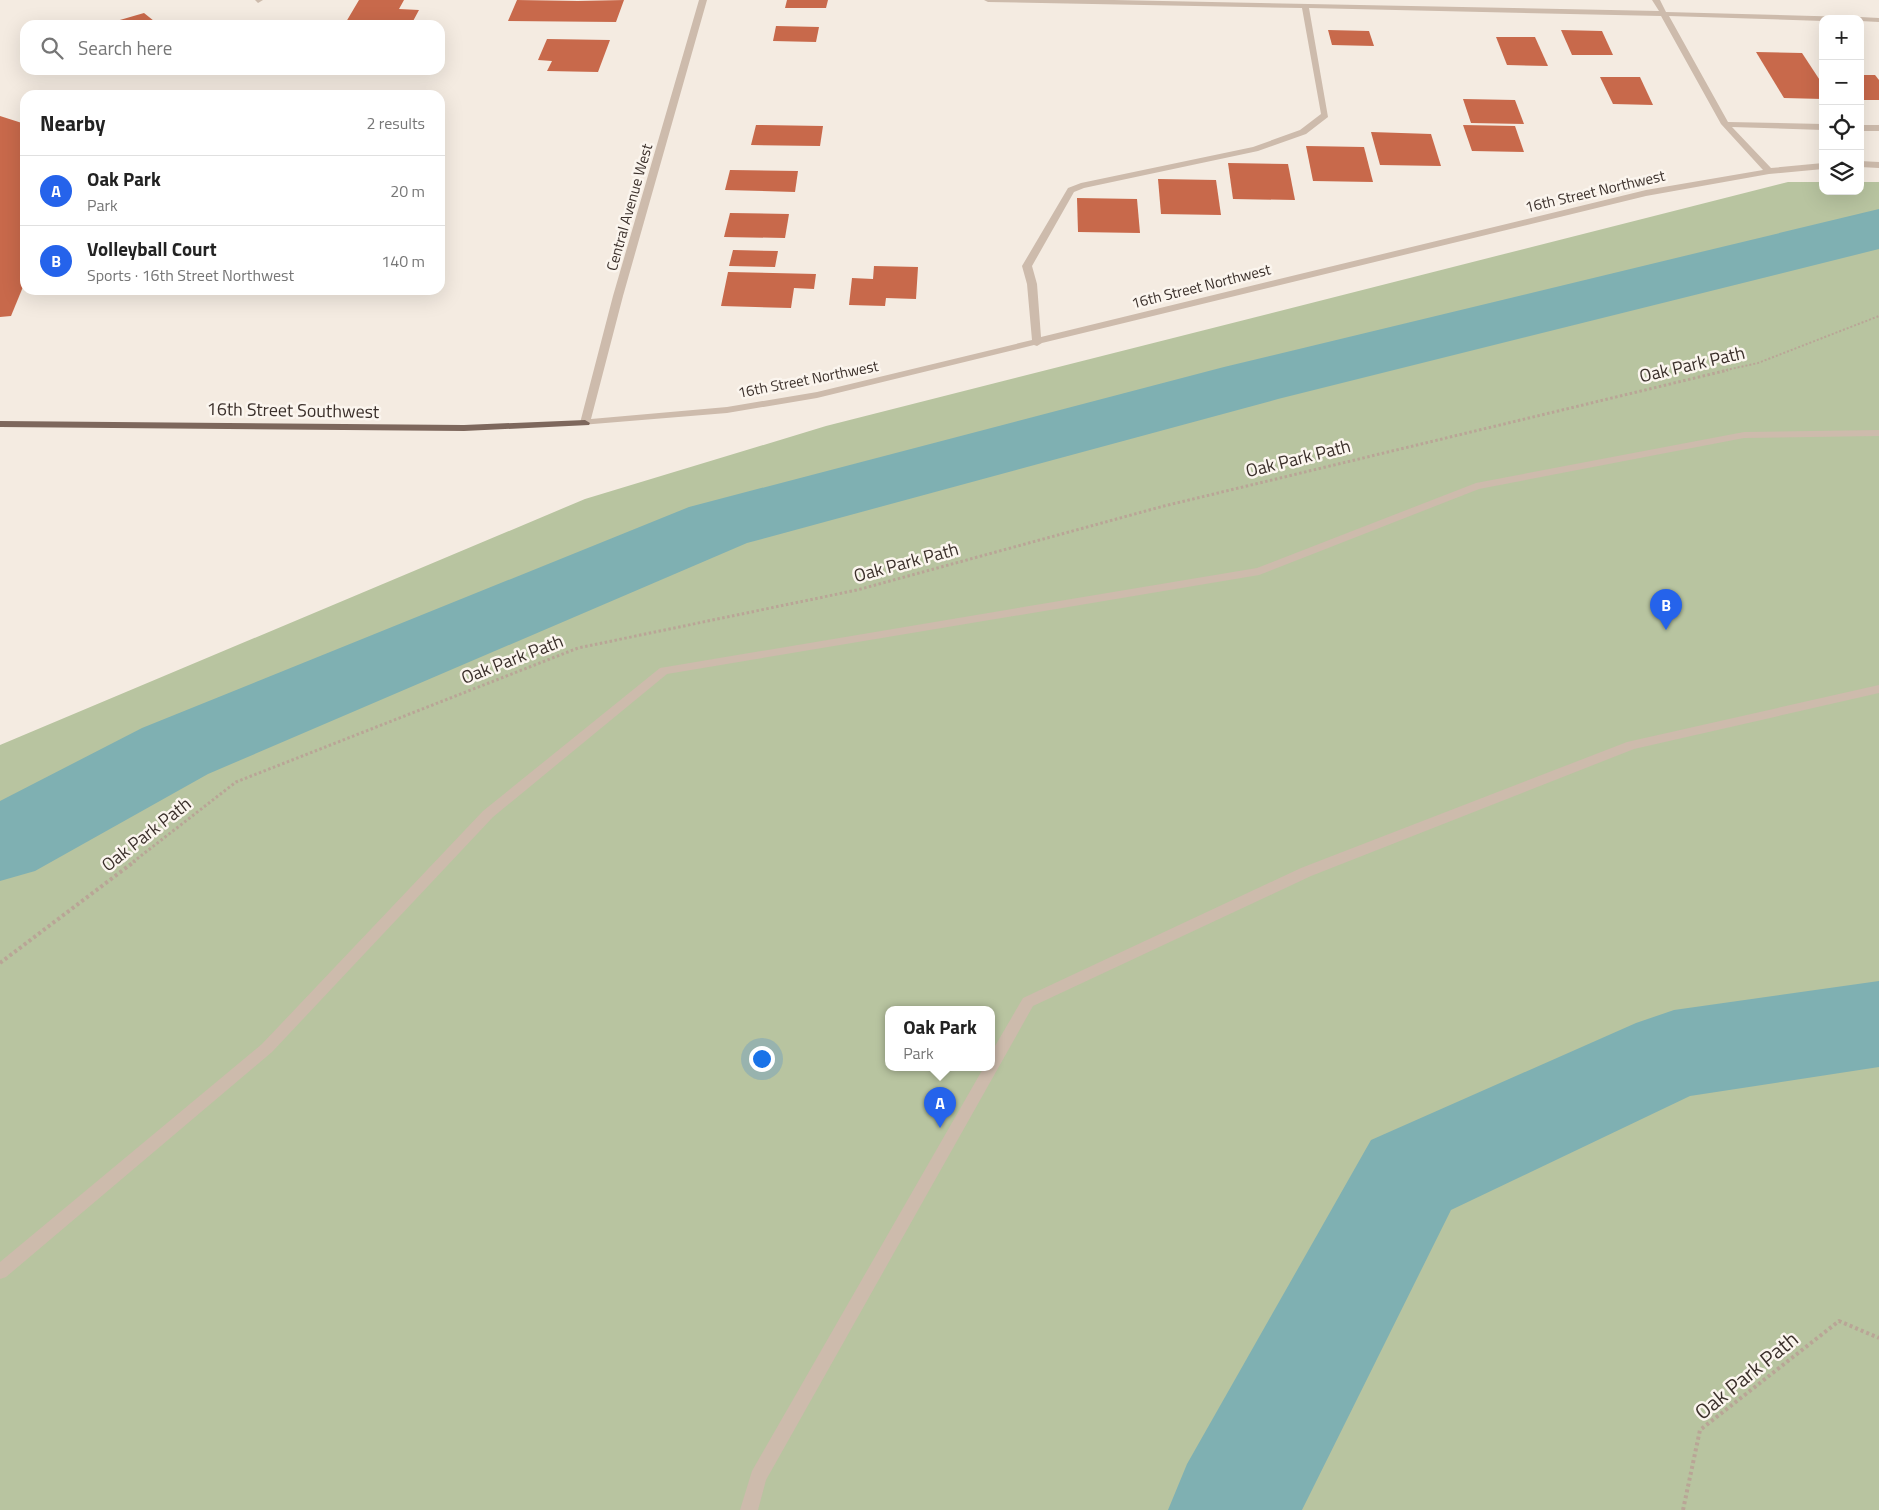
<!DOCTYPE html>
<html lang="en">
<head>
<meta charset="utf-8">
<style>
  body { margin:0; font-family:"Titillium Web",sans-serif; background:#f6f6f6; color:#222 }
  .controls { position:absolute; right:15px; top:15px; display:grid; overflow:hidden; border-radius:10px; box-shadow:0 5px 20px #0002 }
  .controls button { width:45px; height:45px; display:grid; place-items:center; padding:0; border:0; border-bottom:1px solid #e0e0e0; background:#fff; color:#222; font:25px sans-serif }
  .you { position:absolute; left:761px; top:1058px; width:18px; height:18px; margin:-12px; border:4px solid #fff; border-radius:50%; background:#1a73e8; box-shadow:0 0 0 8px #1a73e833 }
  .badge { display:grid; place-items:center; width:32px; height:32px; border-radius:50%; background:#2563eb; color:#fff; font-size:16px; font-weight:700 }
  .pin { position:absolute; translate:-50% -41px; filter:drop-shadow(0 1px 2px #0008) }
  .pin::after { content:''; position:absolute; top:26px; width:18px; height:15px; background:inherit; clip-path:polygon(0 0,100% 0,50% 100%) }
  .popup { position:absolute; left:885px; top:1006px; width:110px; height:65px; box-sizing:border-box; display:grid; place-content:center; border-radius:10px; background:#fff; filter:drop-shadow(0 1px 4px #0005); font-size:16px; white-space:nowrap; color:#767676 }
  .popup b { font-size:19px; color:#222 }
  .popup::after { content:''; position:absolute; left:50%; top:100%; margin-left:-10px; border:10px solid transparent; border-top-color:#fff }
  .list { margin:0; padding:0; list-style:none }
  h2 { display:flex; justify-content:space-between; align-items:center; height:65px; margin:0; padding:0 20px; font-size:21px }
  h2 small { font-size:16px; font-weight:400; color:#767676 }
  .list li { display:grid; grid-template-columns:32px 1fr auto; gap:15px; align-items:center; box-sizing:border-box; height:70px; padding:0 20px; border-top:1px solid #e0e0e0 }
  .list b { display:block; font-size:19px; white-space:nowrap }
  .list p { margin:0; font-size:16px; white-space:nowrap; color:#767676 }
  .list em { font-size:16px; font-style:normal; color:#767676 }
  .icon { flex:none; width:28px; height:28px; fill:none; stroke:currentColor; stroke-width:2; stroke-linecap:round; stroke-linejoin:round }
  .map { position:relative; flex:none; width:1879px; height:1510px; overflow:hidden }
  .search { position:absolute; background:#fff; box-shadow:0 5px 20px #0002; left:20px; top:20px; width:425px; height:55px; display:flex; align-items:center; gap:12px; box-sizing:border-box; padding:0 18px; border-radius:15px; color:#767676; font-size:19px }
  .panel { position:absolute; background:#fff; box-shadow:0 5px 20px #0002; left:20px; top:90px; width:425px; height:205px; border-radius:15px }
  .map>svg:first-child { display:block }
  .green { fill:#b8c4a0; fill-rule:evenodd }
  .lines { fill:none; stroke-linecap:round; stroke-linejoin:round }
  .river { fill:#7fb0b2; fill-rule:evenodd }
  .building { fill:#c8694b }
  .path-far2 { stroke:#b9a596; stroke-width:2; stroke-dasharray:2 2; stroke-linecap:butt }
  .path-far1 { stroke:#b9a596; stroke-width:3; stroke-dasharray:2.5 2.5; stroke-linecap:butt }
  .path { stroke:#b9a596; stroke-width:4; stroke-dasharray:3 3; stroke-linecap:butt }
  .minor { fill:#cdbbac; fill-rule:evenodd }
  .major { fill:#7d675c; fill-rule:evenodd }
  .labels { text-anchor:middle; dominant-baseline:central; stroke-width:5; stroke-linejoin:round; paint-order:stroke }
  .far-street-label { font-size:15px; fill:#3b302b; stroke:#fbf5ee }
  .street-label { font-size:18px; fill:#3b302b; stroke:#fbf5ee }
  .near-street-label { font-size:21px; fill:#3b302b; stroke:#fbf5ee }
</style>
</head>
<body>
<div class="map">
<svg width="1879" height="1510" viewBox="0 0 1879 1510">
  <rect width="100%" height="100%" fill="#f4ebe1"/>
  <!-- green -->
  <path class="green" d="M1788 182H1823V191H1860V182H1879V1510H0V745L585 499 826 426ZM889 1009H991V1067H889Z"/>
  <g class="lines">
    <!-- river -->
    <g class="river">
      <polygon points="1879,209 1879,249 1278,399 747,543 208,774 35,871 0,881 0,801 142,728 689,507 1224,367"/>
      <polygon points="1879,981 1879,1067 1690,1096 1451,1210 1302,1510 1168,1510 1187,1464 1371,1140 1636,1023 1674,1010"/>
    </g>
  </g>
  <!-- building -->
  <g class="building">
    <polygon points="359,0 404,0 399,9 419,10 412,23 346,22"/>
    <polygon points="517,0 578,1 624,0 616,22 508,21"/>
    <polygon points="787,0 828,0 826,8 785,8"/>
    <polygon points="144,13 159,25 106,25 106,24"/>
    <polygon points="776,26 819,27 816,42 773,41"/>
    <polygon points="1328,30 1369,31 1374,46 1332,45"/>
    <polygon points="1561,30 1602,31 1613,55 1572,55"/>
    <polygon points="1496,37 1535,37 1548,66 1507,65"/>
    <polygon points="547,39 610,40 598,72 547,71 552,61 538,60"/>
    <polygon points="1756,52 1802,53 1823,85 1823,99 1784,98"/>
    <polygon points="1860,75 1875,75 1879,80 1879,100 1860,100"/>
    <polygon points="1600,77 1640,77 1653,105 1613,104"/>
    <polygon points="1463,99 1515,100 1524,124 1471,123"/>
    <polygon points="0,116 25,124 25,282 11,316 0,317"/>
    <polygon points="756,125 823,126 820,146 751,145"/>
    <polygon points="1463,125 1515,126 1524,152 1472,151"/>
    <polygon points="1371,132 1431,134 1441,166 1380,165"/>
    <polygon points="1306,146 1364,147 1373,182 1313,181"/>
    <polygon points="1228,163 1288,164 1295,200 1233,199"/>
    <polygon points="730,170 798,171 795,192 725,190"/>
    <polygon points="1158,179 1216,180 1221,215 1161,214"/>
    <polygon points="1077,198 1137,199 1140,233 1078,232"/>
    <polygon points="730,213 789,214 785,238 724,237"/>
    <polygon points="733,250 778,251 775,267 729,266"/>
    <polygon points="874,266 918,267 916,299 886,298 885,306 849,305 852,278 873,279"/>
    <polygon points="728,272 816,274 814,289 794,288 791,308 721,306"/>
  </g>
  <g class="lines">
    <!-- path-far2 -->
    <polyline class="path-far2" points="1722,371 1758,363 1879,316"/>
    <!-- path-far1 -->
    <polyline class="path-far1" points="133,862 236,782 578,648 857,590 1164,506 1728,370"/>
    <!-- path -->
    <g class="path">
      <polyline points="0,963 135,861"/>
      <polyline points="1683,1510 1700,1430 1839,1321 1879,1338"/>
    </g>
    <!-- minor -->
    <g class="minor">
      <polygon points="255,0 263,0 258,3"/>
      <path d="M699 0H707L623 296 591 419 727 407 817 392 1032 340 1027 284 1022 266 1068 188 1081 183 1253 147 1300 130 1321 114 1302 8 988 2 984 0H1114L1659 11 1652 0H1660L1666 12 1850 17 1854 19H1823V21L1669 16 1728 122 1823 124V130L1732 127 1771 168 1823 163V169L1769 174 1646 196 1042 343 1037 346 1034 345 817 398 727 413 581 425 580 423 613 296ZM1309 8 1661 16 1721 124 1763 170 1646 190 1041 337 1037 284 1032 266 1074 192 1084 188 1258 151 1306 134 1328 117Z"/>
      <polygon points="1860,17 1879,18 1879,22 1860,21 1860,19 1856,19"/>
      <rect x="1860" y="125" width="19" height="6"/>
      <polygon points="1860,161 1879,162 1879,168 1860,167"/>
      <polygon points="1879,430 1879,436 1744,438 1479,489 1259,575 667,674 493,817 272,1052 6,1277 0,1279 0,1262 262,1044 483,811 660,668 1257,568 1476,483 1744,432"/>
      <polygon points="1879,685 1879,693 1634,749 1311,876 1033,1006 766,1480 758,1510 740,1510 752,1471 984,1067 991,1067 991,1053 1023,998 1301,868 1627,742"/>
    </g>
    <!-- major -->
    <polygon class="major" points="585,420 590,423 589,425 464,431 0,427 0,421 464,425"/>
  </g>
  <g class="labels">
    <!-- far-street labels -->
    <g class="far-street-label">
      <text transform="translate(1595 191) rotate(-13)">16th Street Northwest</text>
      <text transform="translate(629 207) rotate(-74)">Central Avenue West</text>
      <text transform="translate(1201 286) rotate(-14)">16th Street Northwest</text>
      <text transform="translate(808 379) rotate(-11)">16th Street Northwest</text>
    </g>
    <!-- street labels -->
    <g class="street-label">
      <text transform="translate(1692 364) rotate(-13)">Oak Park Path</text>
      <text transform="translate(293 410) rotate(1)">16th Street Southwest</text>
      <text transform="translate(1298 458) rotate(-14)">Oak Park Path</text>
      <text transform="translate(906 562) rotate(-15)">Oak Park Path</text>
      <text transform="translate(512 659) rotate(-21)">Oak Park Path</text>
      <text transform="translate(146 834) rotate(-38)">Oak Park Path</text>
    </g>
    <!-- near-street labels -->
    <g class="near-street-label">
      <text transform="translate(1746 1375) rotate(-39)">Oak Park Path</text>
    </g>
  </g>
</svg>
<div class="controls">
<button>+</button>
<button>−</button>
<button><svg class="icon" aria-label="locate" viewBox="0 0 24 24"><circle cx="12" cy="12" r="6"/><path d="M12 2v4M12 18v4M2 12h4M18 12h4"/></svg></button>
<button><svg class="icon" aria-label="layers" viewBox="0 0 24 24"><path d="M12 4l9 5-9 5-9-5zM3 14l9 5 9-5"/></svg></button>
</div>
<div class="you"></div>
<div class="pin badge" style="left:940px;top:1128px">A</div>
<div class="popup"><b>Oak Park</b>Park</div>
<div class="pin badge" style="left:1666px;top:630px">B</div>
<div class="search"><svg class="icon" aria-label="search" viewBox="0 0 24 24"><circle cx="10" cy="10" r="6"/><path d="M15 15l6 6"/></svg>Search here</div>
<section class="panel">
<h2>Nearby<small>2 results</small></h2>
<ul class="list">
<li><span class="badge">A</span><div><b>Oak Park</b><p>Park</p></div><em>20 m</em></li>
<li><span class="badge">B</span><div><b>Volleyball Court</b><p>Sports · 16th Street Northwest</p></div><em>140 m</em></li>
</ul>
</section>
</div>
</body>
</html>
